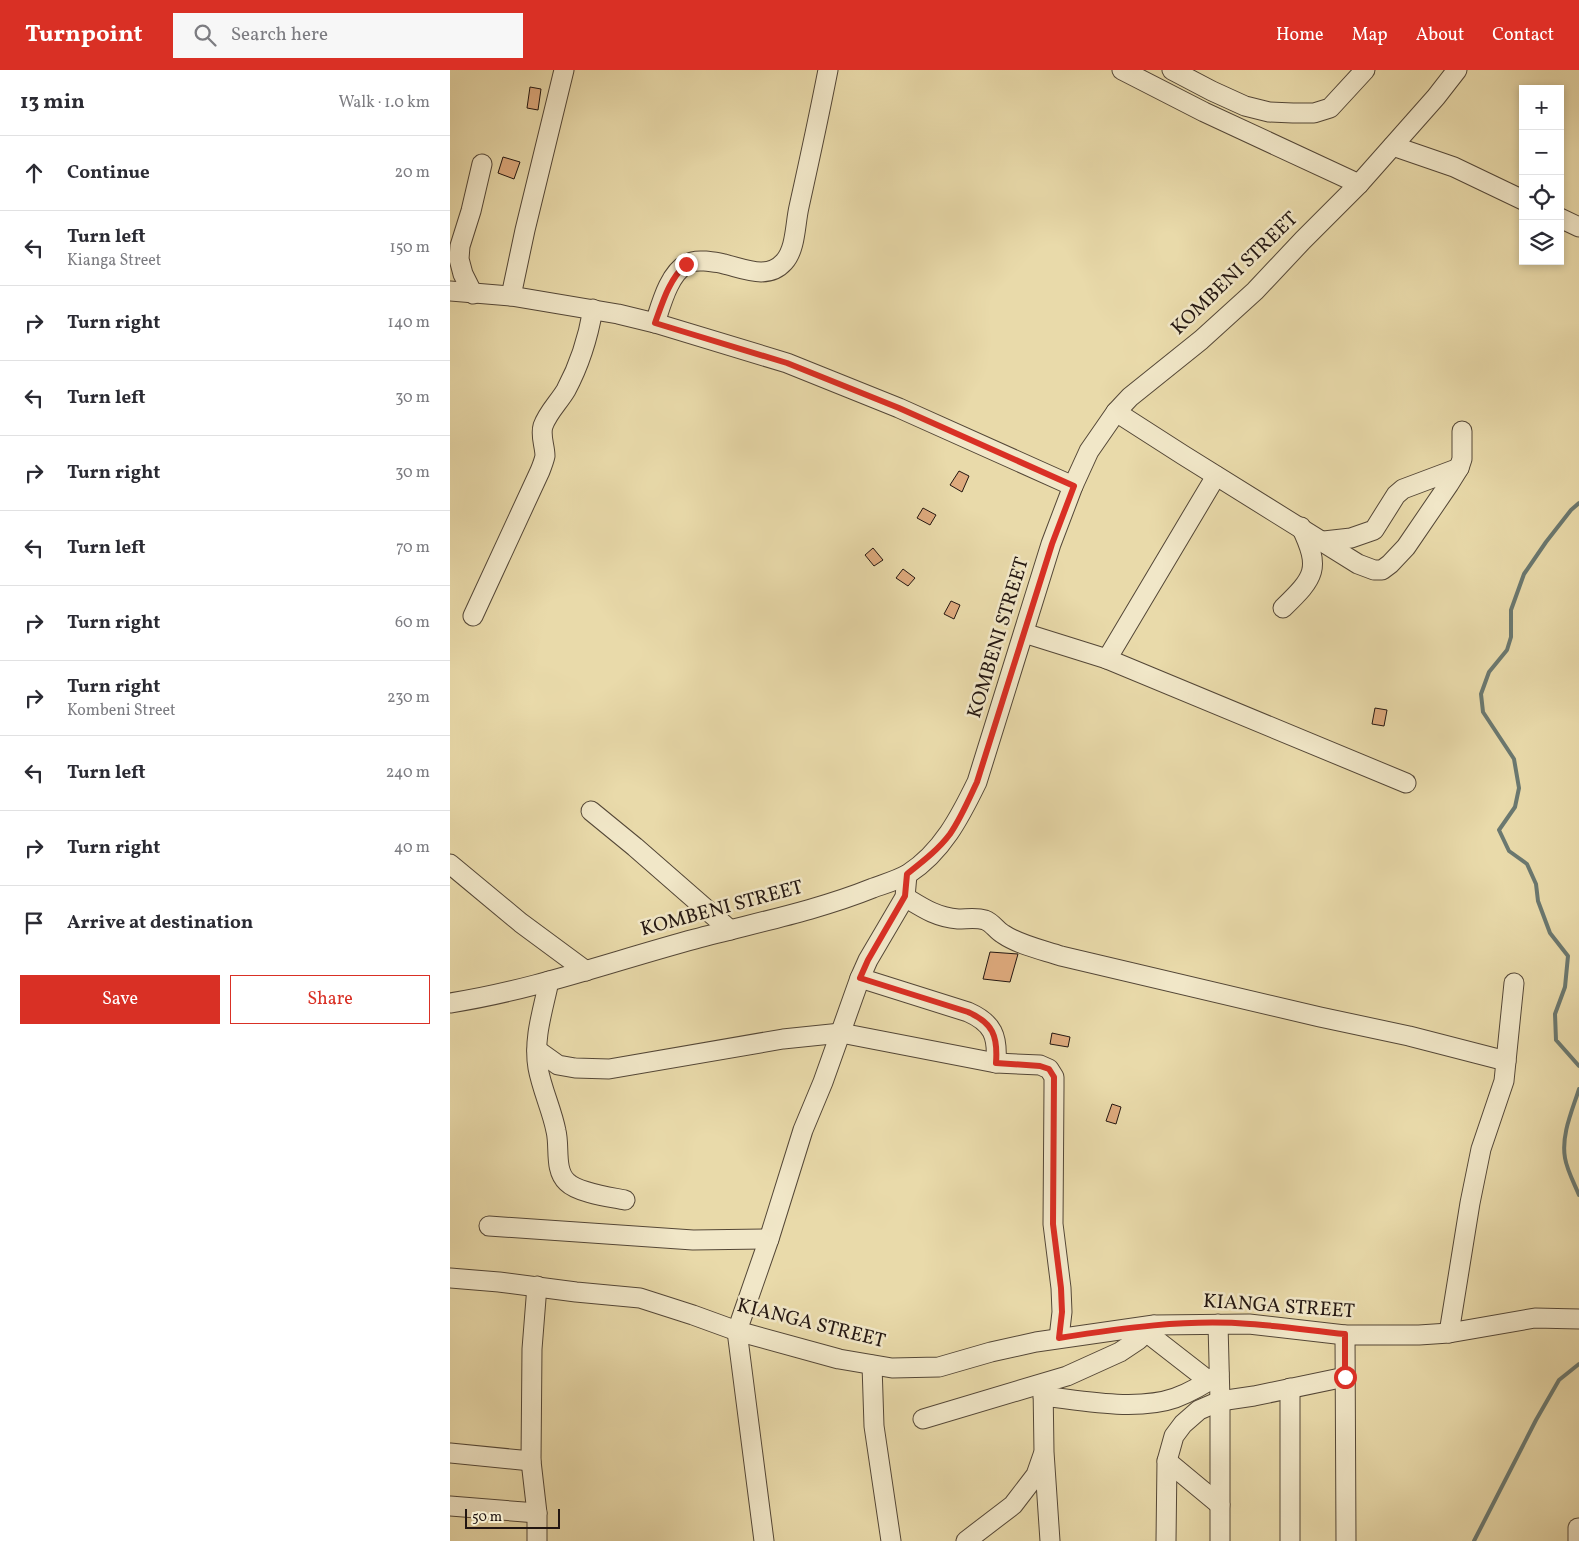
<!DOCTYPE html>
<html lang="en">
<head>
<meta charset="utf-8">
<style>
  body { margin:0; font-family:Vollkorn,serif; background:#f7f7f7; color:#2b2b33 }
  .controls { position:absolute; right:15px; top:15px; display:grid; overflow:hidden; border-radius:0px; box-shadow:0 2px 8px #0003 }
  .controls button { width:45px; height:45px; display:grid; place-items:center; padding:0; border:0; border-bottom:1px solid #e1e1e2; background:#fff; color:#2b2b33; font:25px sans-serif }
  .scale { position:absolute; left:15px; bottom:12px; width:95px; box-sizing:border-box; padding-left:5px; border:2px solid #231611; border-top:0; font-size:14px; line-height:18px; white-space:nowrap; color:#231611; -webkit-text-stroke:4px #f1e7c8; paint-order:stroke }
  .stop { position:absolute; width:15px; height:15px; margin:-11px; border:4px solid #d93025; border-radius:50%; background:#fff }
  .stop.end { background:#d93025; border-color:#fff; box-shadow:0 1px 5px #0008 }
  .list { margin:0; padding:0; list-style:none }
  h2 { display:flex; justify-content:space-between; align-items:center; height:65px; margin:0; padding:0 20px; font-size:21px }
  h2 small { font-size:16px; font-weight:400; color:#7c7c81 }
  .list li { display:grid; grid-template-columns:32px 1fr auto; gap:15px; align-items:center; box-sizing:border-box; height:75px; padding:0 20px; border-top:1px solid #e1e1e2 }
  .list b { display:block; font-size:19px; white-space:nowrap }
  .list p { margin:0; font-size:16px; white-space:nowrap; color:#7c7c81 }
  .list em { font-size:16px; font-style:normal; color:#7c7c81 }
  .actions { display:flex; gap:10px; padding:15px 20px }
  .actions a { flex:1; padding:11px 0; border:1px solid #d93025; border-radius:0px; text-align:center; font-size:18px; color:#d93025 }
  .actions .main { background:#d93025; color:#fff }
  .icon { flex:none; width:28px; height:28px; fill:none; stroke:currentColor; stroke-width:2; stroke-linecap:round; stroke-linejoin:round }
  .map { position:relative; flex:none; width:1129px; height:1471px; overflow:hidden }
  header { display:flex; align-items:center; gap:30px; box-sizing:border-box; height:70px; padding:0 25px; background:#d93025; color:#fff }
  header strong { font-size:24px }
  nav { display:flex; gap:28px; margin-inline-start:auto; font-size:18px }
  .search { width:350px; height:45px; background:#f7f7f7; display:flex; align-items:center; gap:12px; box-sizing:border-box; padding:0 18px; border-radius:0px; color:#7c7c81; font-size:19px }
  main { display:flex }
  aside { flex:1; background:#fff }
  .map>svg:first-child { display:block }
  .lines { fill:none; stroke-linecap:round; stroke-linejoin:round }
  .stream { stroke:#6a7870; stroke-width:4 }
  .building { fill:#deaa7d; stroke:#231611 }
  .minor-casing { stroke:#544737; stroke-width:21 }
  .minor { stroke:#f1e7c8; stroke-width:19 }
  .route { stroke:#d93025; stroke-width:6 }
  .labels { text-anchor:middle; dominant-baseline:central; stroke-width:5; stroke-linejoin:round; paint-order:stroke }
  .street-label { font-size:20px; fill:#231611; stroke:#f1e7c8 }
</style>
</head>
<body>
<header>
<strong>Turnpoint</strong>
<div class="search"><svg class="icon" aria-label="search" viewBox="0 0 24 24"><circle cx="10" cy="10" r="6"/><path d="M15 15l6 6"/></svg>Search here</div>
<nav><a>Home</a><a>Map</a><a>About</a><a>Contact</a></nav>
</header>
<main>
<aside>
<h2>13 min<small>Walk · 1.0 km</small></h2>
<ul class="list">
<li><svg class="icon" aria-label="ahead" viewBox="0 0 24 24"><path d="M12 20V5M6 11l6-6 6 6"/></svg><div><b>Continue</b></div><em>20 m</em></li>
<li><svg class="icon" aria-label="left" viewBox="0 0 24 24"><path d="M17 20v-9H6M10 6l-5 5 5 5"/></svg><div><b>Turn left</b><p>Kianga Street</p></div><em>150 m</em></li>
<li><svg class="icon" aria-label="right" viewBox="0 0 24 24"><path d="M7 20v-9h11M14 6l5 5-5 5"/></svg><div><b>Turn right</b></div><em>140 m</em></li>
<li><svg class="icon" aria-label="left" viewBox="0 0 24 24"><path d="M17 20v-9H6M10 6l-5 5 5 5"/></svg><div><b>Turn left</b></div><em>30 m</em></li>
<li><svg class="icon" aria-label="right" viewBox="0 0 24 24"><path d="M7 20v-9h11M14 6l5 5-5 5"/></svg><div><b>Turn right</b></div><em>30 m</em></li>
<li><svg class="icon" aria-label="left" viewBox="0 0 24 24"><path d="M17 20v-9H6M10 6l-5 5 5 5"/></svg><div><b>Turn left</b></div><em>70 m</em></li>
<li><svg class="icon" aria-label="right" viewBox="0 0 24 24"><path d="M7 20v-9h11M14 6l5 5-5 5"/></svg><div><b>Turn right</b></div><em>60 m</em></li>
<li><svg class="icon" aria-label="right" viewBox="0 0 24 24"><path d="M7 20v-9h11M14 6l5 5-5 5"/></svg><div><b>Turn right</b><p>Kombeni Street</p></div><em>230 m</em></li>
<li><svg class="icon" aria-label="left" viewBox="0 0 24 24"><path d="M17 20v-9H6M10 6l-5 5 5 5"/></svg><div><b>Turn left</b></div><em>240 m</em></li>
<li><svg class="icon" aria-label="right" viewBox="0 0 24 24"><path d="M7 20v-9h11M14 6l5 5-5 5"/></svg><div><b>Turn right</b></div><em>40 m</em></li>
<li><svg class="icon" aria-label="arrive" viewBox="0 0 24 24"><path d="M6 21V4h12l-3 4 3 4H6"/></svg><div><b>Arrive at destination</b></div></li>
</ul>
<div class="actions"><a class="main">Save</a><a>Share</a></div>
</aside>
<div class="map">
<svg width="1129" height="1471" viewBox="0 0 1129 1471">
  <rect width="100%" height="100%" fill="#e9daaa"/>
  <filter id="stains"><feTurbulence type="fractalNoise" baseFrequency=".004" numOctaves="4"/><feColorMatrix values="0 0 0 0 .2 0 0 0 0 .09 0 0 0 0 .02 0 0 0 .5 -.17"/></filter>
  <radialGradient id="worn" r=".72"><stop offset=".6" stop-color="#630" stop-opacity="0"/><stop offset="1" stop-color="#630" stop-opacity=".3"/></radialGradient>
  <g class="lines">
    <!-- stream -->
    <g class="stream">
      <polyline points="1129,433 1121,440 1096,472 1074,504 1061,540 1061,567 1057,580 1039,602 1031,624 1033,642 1064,689 1069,718 1065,737 1049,760 1059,781 1077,794 1086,814 1088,831 1100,863 1118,886 1115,917 1105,944 1106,970 1129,996"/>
      <path d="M1129 1019C1122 1041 1111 1065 1115 1088 1117 1100 1124 1113 1129 1125"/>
      <polyline points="1024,1471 1086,1350 1109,1310 1129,1294"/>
    </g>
  </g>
  <!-- building -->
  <g class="building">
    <polygon points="80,17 91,19 88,40 77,38"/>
    <polygon points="53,87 70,92 64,109 48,103"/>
    <polygon points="509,401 519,406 512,422 500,415"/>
    <polygon points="473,438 486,445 480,455 467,448"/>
    <polygon points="423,478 433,490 424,496 415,485"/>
    <polygon points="453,499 465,508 458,516 446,508"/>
    <polygon points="501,531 510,535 504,549 494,544"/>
    <polygon points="925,638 937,640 934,656 922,654"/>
    <polygon points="540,882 568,884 560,912 533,909"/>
    <polygon points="602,963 620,967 618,977 600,974"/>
    <polygon points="662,1034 671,1037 666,1054 656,1051"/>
  </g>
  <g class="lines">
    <!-- minor casing -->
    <g class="minor-casing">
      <g id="minor">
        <polyline points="672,0 754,42 909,114"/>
        <polyline points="722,0 762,21 795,36 819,42 843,43 864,43 880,38 915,0"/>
        <polyline points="943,76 1004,97 1073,130"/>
        <polyline points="1110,148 1129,157"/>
        <polyline points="0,221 61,226 168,244 205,253 337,293 449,338 623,416"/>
        <polyline points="23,224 13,204 9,189 10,176 21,141 32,94"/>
        <polyline points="61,226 75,160 114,0"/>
        <path d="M205 253C211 235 219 203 237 194 243 190 249 191 255 191 262 192 268 192 274 194 295 199 318 210 334 192 346 179 345 154 349 137 359 92 369 46 378 0"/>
        <polyline points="666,342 733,385 908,494 924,500 932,500 940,494 956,477 999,414 1009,398 1012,389 1012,361"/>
        <polyline points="874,471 901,468 924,460 946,425 953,419 1009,398"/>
        <path d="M833 538C865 507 871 499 851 457"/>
        <path d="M23 546 90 401C92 396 94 391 95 386 95 376 90 366 93 356 98 342 109 332 116 320 130 294 138 268 143 239"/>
        <polyline points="574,563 657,589 956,713"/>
        <polyline points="657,589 766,406"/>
        <polyline points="141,741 185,777 280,860"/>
        <polyline points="0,794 71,853 136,901"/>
        <path d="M455 827C473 838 486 847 508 849 517 849 526 847 535 850 543 853 546 860 553 864 569 875 593 880 611 886L870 947 959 966 1056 991"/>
        <path d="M410 908 518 942C543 953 548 966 546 993"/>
        <path d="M99 911C93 940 83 969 88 998 92 1020 102 1040 106 1061 110 1077 104 1100 117 1112 128 1123 160 1127 175 1130"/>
        <path d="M0 933C84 920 163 891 245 869 304 853 366 841 423 818 434 814 448 810 458 804 492 782 510 747 527 712L601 474 623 416 639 381 666 342 680 327 751 270 805 221 853 170 909 114 986 27 1007 0"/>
        <polyline points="87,980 108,995 125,998 159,999 333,969 391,963 546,993 590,995 599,999 604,1007 604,1017 603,1154 611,1218 612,1242 609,1268"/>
        <polyline points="39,1156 243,1170 319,1169"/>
        <polyline points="0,1208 49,1212 126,1222 190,1228 243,1245 287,1261 389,1289 442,1298 489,1297 541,1282 586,1272 704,1255 799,1254 895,1265 969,1265 999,1263 1085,1248 1129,1249"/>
        <polyline points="87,1216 82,1279 81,1391 87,1443 87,1471"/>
        <polyline points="768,1254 770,1331 770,1471"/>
        <polyline points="696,1262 759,1311"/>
        <polyline points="999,1263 1020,1133 1031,1079 1054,1011 1064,913"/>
        <polyline points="895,1265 896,1471"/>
        <polyline points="422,1295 424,1356 441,1471"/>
        <polyline points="593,1315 594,1382 600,1471"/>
        <path d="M593 1326C631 1331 688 1341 725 1328 741 1322 755 1314 769 1304"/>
        <polyline points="473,1349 617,1306 670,1282 688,1270 704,1255"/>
        <polyline points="0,1383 81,1391"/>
        <polyline points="717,1391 770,1435"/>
        <polyline points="0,1436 87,1443"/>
        <polyline points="1128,1458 1128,1471"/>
        <polyline points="314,1471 287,1261 319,1169 353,1060 373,1012 410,908 418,890 455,827 457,805"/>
        <polyline points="516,1471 563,1435 586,1405 593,1385"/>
        <polyline points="716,1471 717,1391 724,1366 733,1354 749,1340 770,1331 804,1326 895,1307"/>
        <polyline points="840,1471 840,1318"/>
      </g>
    </g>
    <!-- minor -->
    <use href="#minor" class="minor"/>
  </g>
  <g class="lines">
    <!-- route -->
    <path class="route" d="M236 194C219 210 213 231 205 253L337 293 449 338 624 416 602 474 527 712C519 729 511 748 500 764 488 780 472 792 457 804L455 826 418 890 410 908 518 942C543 953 548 966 546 993L590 996 599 999 604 1007 603 1154 611 1218 612 1242 609 1268C672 1258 736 1249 800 1254 832 1256 864 1261 895 1264V1307"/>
  </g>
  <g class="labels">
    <!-- street labels -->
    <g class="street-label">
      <text transform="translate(785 204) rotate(-44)">KOMBENI STREET</text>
      <text transform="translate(549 568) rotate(-73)">KOMBENI STREET</text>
      <text transform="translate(272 839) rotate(-15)">KOMBENI STREET</text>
      <text transform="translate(829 1237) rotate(4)">KIANGA STREET</text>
      <text transform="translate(361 1254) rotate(14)">KIANGA STREET</text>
    </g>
  </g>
  <rect width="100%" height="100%" filter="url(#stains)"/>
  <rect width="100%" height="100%" fill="url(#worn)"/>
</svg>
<div class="controls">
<button>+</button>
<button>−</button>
<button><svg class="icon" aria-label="locate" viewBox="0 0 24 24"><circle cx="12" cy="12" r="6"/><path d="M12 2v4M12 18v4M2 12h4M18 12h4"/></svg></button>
<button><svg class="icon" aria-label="layers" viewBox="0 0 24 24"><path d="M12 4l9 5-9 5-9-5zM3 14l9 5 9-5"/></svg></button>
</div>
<div class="scale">50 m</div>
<div class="stop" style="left:895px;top:1307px"></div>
<div class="stop end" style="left:236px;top:194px"></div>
</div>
</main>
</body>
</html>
